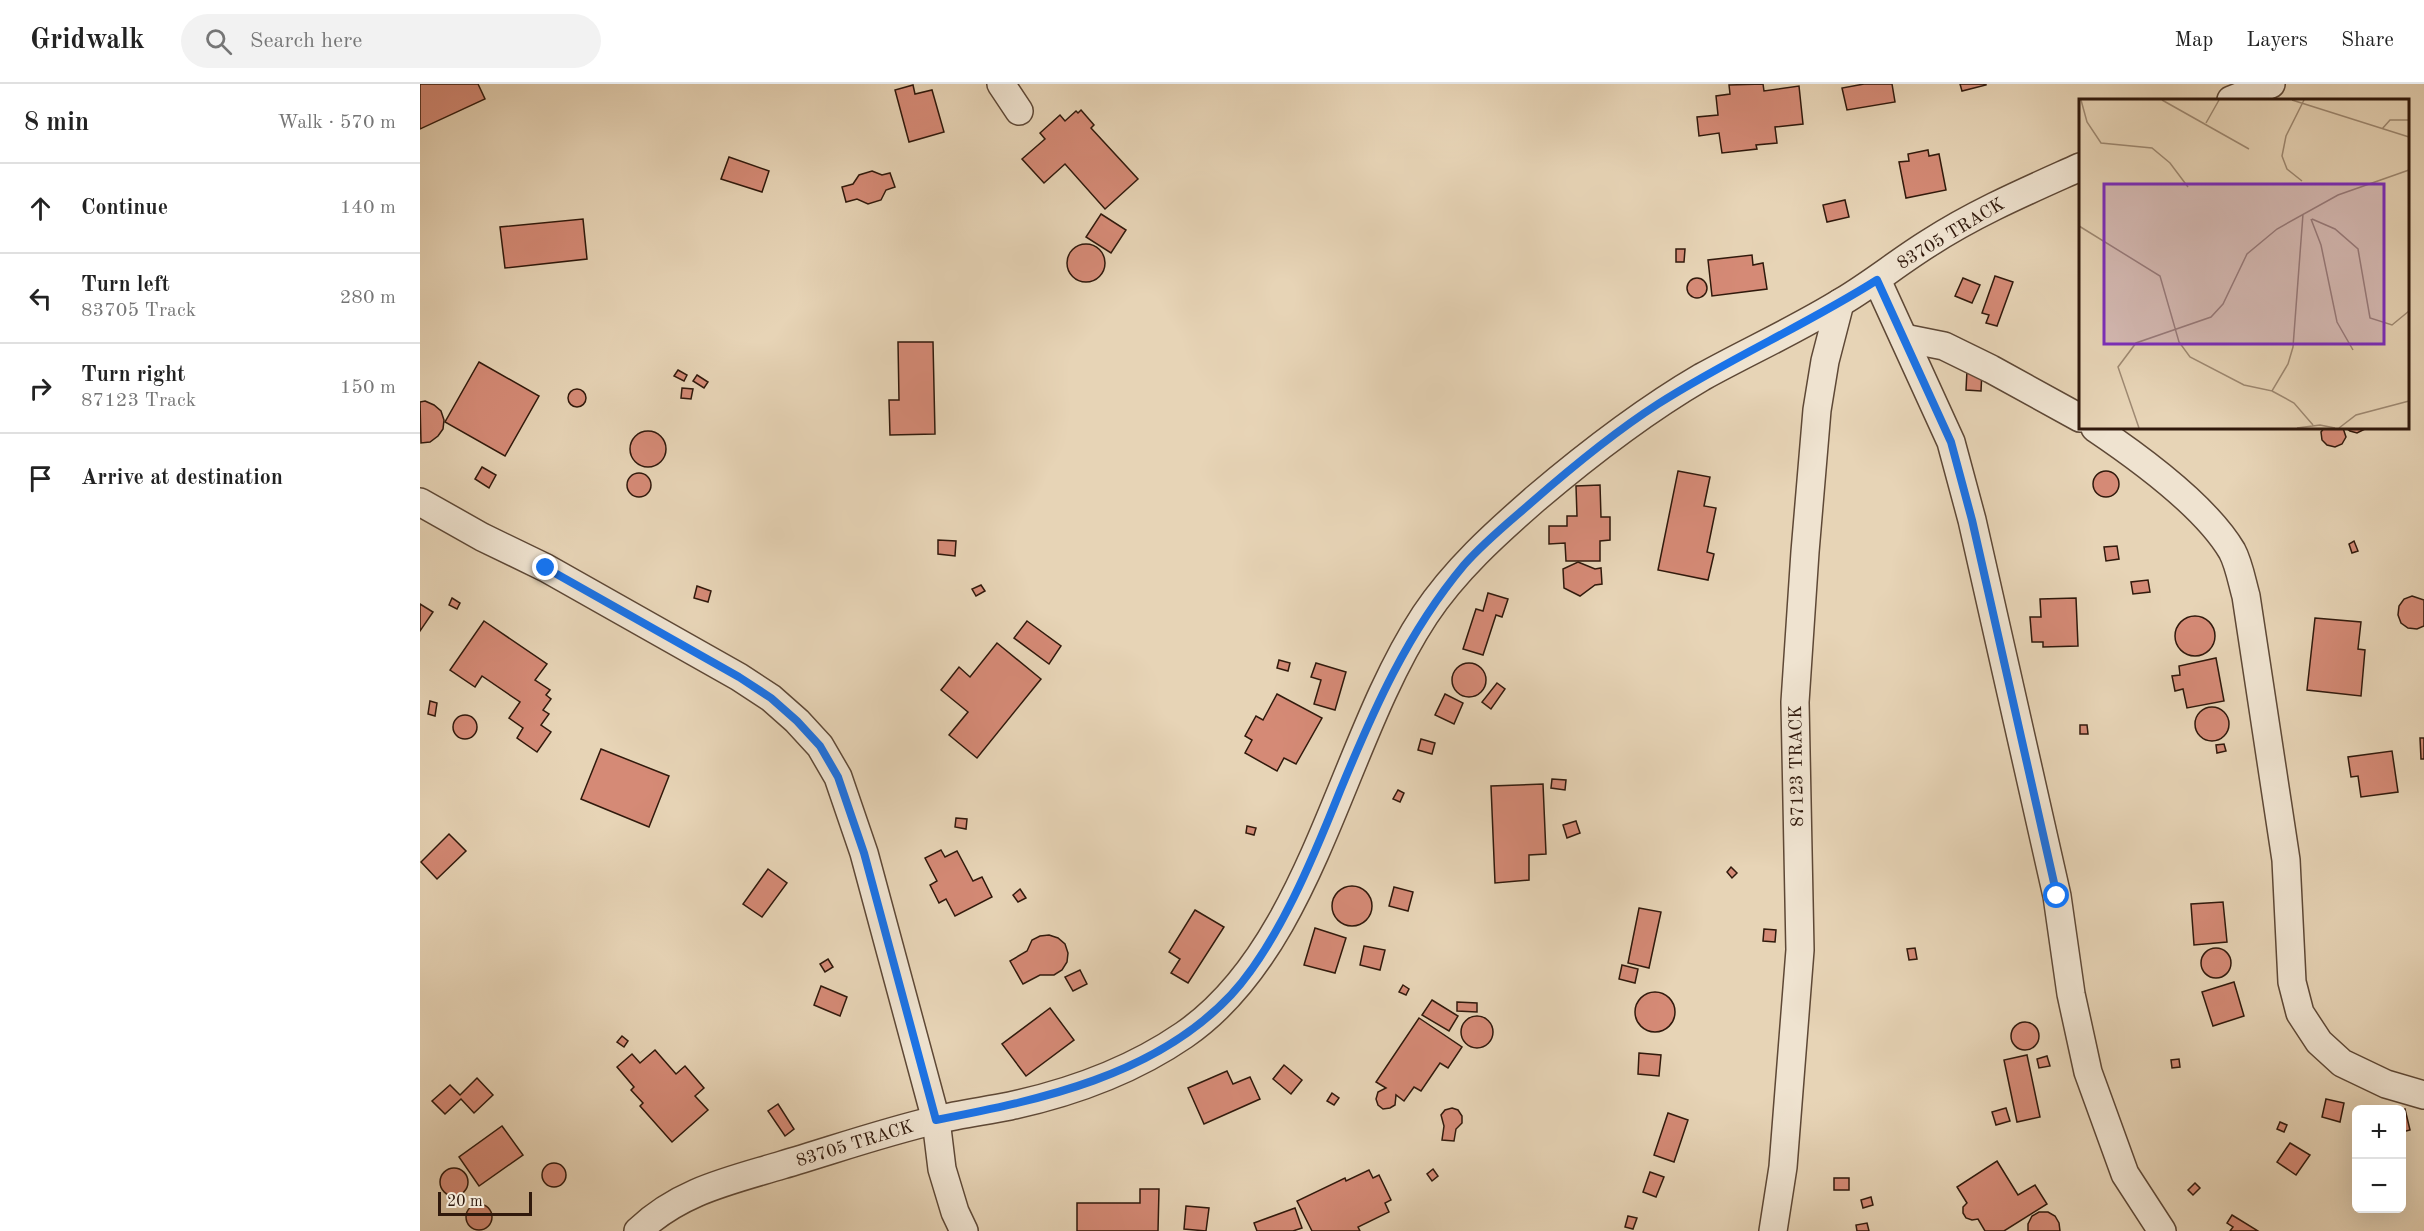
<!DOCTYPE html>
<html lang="en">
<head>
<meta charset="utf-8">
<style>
  body { margin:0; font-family:"Old Standard TT",serif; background:#f2f2f2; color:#222 }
  .controls { position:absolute; right:18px; bottom:18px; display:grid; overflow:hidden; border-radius:9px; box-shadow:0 6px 24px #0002 }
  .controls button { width:54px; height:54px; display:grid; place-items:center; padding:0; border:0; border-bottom:2px solid #e0e0e0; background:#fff; color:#222; font:30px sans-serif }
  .scale { position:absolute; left:18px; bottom:15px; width:94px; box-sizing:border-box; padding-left:6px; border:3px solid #30190c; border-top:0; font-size:16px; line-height:21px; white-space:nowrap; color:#30190c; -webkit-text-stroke:4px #efe3d0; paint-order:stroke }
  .stop { position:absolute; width:18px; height:18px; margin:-14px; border:4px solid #1a73e8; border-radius:50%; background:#fff }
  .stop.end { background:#1a73e8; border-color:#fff; box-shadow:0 2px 6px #0008 }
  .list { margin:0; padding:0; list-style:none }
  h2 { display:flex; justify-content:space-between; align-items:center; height:78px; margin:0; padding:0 24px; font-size:26px }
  h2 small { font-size:20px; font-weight:400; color:#767676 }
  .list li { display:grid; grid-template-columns:39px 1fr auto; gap:18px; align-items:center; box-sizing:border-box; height:90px; padding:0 24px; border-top:2px solid #e0e0e0 }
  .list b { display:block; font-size:22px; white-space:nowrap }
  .list p { margin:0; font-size:20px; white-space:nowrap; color:#767676 }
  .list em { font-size:20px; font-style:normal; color:#767676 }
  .icon { flex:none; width:33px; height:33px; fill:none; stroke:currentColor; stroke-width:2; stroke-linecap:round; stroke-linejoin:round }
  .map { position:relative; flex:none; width:2004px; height:1147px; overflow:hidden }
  header { display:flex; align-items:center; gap:36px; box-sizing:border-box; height:84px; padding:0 30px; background:#fff; border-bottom:2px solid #e0e0e0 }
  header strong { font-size:28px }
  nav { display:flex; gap:33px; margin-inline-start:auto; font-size:21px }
  .search { width:420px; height:54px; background:#f2f2f2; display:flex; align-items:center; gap:15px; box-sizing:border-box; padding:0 21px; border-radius:33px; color:#767676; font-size:22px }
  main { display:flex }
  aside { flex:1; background:#fff }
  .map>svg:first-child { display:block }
  .building { fill:#d58a76; stroke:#30190c; stroke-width:1.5 }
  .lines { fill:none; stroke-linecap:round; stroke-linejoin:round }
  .minor-casing { stroke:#5e4836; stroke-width:30 }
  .minor { stroke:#efe3d0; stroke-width:27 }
  .route { stroke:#1a73e8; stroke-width:8 }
  .labels { text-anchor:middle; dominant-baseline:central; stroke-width:5; stroke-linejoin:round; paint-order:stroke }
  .street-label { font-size:18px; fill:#30190c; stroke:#efe3d0 }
  .inset-road { fill:none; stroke:#9e8972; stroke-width:1.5 }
  .view { fill:#7b2cbf; fill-opacity:0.15; stroke:#7b2cbf; stroke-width:3 }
  .inset-edge { fill:none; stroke:#30190c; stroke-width:3 }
</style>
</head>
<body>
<header>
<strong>Gridwalk</strong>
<div class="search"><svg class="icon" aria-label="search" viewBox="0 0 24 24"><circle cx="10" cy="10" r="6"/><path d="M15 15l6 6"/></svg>Search here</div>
<nav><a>Map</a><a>Layers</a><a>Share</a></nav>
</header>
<main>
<aside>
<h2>8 min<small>Walk · 570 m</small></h2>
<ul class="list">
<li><svg class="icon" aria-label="ahead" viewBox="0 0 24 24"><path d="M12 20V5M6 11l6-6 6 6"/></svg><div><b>Continue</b></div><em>140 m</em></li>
<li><svg class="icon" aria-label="left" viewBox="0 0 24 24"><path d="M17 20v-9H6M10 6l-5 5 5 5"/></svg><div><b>Turn left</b><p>83705 Track</p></div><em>280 m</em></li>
<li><svg class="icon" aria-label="right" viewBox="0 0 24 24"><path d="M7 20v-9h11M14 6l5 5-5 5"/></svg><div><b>Turn right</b><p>87123 Track</p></div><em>150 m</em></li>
<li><svg class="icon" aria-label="arrive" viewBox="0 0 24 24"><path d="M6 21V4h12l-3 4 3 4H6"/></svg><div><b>Arrive at destination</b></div></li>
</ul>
</aside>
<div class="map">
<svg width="2004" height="1147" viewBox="0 0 2004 1147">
  <rect width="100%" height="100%" fill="#e7d4b6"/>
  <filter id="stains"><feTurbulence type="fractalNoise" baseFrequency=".00333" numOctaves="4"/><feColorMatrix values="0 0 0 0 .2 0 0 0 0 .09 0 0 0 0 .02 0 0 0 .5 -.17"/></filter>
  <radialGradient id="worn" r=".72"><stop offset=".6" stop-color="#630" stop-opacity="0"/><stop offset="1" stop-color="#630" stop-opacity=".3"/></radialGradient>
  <!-- building -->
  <g class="building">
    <polygon points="0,0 58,0 65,15 0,45"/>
    <polygon points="1343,0 1344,7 1379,2 1383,40 1355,43 1357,59 1336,61 1337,65 1302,69 1299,49 1279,52 1277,33 1298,31 1296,12 1310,10 1309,1"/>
    <polygon points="1444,0 1472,0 1475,18 1427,26 1422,4"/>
    <polygon points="1540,0 1566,0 1566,1 1542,7"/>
    <polygon points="493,1 495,10 512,6 524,48 489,58 475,6"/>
    <polygon points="661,26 674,41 671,44 718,95 685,125 645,80 624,99 602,75 625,55 620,49 640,31 645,37 656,27 658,29"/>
    <polygon points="1508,66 1509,72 1519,70 1526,106 1486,114 1479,78 1489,77 1488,70"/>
    <polygon points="309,73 349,87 342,108 301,95"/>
    <polygon points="452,87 462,91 470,89 475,103 466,106 461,116 448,120 437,115 426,118 422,103 433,100 439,91"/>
    <polygon points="1425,116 1429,133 1407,138 1403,121"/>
    <polygon points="681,130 706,146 691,169 666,153"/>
    <polygon points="163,135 167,175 85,184 80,143"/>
    <circle cx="666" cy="179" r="19"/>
    <polygon points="1256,165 1265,165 1264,178 1256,178"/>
    <polygon points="1332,171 1333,181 1343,179 1347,205 1292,212 1288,176"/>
    <polygon points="1575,192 1593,198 1577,242 1566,239 1569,231 1562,229"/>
    <circle cx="1277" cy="204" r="10"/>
    <polygon points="1543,194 1560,201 1552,219 1535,212"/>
    <polygon points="478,258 513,258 515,350 470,351 469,316 479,316"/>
    <polygon points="59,278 119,312 85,372 25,338"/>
    <polygon points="258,286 267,291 264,297 254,292"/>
    <polygon points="1547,286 1562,287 1561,307 1546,306"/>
    <polygon points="277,291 288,298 284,304 273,297"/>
    <polygon points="262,304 273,305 271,315 261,314"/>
    <circle cx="157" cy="314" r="9"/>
    <polygon points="5,317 14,321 21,327 24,336 23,345 18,352 10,358 1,359 0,318"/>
    <polygon points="1904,344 1923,344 1926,353 1922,360 1915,363 1907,361 1902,356 1901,348"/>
    <polygon points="1926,344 1947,344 1937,349 1930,347"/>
    <circle cx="228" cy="365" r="18"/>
    <polygon points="62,383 76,391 69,404 55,395"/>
    <polygon points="1258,387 1290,393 1284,422 1296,424 1287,468 1294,470 1288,496 1238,486"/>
    <circle cx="1686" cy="400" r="13"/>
    <circle cx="219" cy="401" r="12"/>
    <polygon points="1180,401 1181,433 1190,433 1190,456 1180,457 1180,477 1146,477 1145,459 1129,460 1129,442 1147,442 1147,432 1157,432 1156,402"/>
    <polygon points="518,456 536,457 535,472 518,470"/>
    <polygon points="1934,457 1938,467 1932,469 1929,460"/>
    <polygon points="1697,462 1699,475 1686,477 1684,463"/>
    <polygon points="1158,478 1175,485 1181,484 1182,500 1175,501 1160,512 1144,504 1143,485"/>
    <polygon points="1728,496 1730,508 1713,510 1711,498"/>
    <polygon points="561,501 565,507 556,512 552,505"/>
    <polygon points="277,502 291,507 288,518 274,514"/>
    <polygon points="1068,509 1088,515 1082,533 1076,531 1063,571 1043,565 1056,525 1063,527"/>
    <polygon points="1992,512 2004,516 2004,542 1997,545 1988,544 1981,539 1978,531 1979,522 1984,515"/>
    <polygon points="32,514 40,519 37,525 29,521"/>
    <polygon points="1656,514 1658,562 1623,563 1623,558 1612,558 1610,533 1621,533 1620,515"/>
    <polygon points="0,520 13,528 0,547"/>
    <circle cx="1775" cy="552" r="20"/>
    <polygon points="1895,534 1941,538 1938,565 1945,566 1941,612 1887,606"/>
    <polygon points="64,537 127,580 115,596 130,606 126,611 131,615 123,626 129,630 121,641 131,648 117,668 97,654 103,644 89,634 100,618 62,592 55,603 30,586"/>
    <polygon points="607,537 641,562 629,580 594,554"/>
    <polygon points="577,559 621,595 557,674 529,651 548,628 521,606 539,583 550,593"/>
    <polygon points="1796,574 1804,617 1767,624 1763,605 1755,607 1752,592 1760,591 1759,582"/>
    <polygon points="859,576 870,579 868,587 857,584"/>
    <circle cx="1049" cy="596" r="17"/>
    <polygon points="896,579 926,588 915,626 894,620 901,596 891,593"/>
    <polygon points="1077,599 1085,605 1071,625 1062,618"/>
    <polygon points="857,610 902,634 876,680 864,674 857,687 825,669 832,656 825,652 836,632 843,636"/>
    <polygon points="1025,610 1043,619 1034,640 1015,631"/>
    <polygon points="10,617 17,619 15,632 8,630"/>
    <circle cx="1792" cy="640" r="17"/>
    <circle cx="45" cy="643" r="12"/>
    <polygon points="1660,641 1667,641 1668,650 1660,650"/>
    <polygon points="2000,654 2004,654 2004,675 2001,675"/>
    <polygon points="1001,655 1015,659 1012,670 998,666"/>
    <polygon points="1804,660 1806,667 1797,669 1796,661"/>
    <polygon points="181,665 249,692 229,743 161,715"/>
    <polygon points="1972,667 1978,708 1941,713 1938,692 1931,693 1928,673"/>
    <polygon points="1132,695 1146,696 1145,706 1131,704"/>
    <polygon points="1123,700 1126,770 1109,771 1109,796 1075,799 1071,702"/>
    <polygon points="978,706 984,709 980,718 973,715"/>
    <polygon points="536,734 547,735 546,745 535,743"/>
    <polygon points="1156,737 1160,749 1147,754 1143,741"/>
    <polygon points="827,742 836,744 834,751 826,749"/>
    <polygon points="29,750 46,767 17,795 1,778"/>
    <polygon points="521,766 525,773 537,767 553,797 562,793 572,813 535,832 526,815 519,819 510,801 517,797 505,774"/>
    <polygon points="1311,783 1317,789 1312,794 1307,788"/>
    <polygon points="348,785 367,799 342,833 323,820"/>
    <circle cx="932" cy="822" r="20"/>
    <polygon points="974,803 993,808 988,827 969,822"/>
    <polygon points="600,805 606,814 598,818 593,811"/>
    <polygon points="1803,818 1807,858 1774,861 1771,820"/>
    <polygon points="1219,824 1241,828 1229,884 1208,879"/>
    <polygon points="775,826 804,843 768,899 751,889 760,875 749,868"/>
    <polygon points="895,844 926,854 915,889 884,881"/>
    <polygon points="1344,845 1356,846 1355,858 1343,857"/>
    <polygon points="629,851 638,854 645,860 648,869 647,878 642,886 634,891 620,891 603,900 590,877 607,867 612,856 620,852"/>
    <polygon points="944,862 965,866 960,886 940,881"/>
    <circle cx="1796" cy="879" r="15"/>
    <polygon points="1495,864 1497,875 1489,876 1487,865"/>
    <polygon points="408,875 413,883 405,888 400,880"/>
    <polygon points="1202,881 1218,885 1215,899 1199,895"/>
    <polygon points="660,886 667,900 653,907 645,893"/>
    <polygon points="1814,898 1824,932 1793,942 1782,908"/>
    <polygon points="983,901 989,905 986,911 979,908"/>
    <polygon points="401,902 427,913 420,932 394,921"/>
    <circle cx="1235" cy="928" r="20"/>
    <polygon points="1012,916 1038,932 1029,947 1002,931"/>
    <polygon points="1037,918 1057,919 1057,928 1037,927"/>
    <polygon points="630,924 654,956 606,992 582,960"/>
    <circle cx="1057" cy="948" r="16"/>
    <polygon points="999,934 1042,963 1028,984 1020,979 1001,1007 994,1003 984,1017 976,1011 975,1021 970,1024 963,1025 958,1021 956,1015 958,1008 966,1004 956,998"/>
    <circle cx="1605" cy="952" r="14"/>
    <polygon points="202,952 208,957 204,963 197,958"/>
    <polygon points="235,966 256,990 265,982 284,1004 275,1012 288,1026 252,1058 220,1022 223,1019 211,1006 214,1003 197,983 212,970 220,979"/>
    <polygon points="1219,969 1241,971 1239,992 1218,990"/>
    <polygon points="1607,971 1620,1033 1597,1038 1584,976"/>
    <polygon points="1627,972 1630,982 1619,984 1617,975"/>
    <polygon points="1759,975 1760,983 1752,984 1751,976"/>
    <polygon points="864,981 882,996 871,1010 853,995"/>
    <polygon points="807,987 813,1000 830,993 840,1015 784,1040 768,1004"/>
    <polygon points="57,994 73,1011 54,1029 41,1015 25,1030 12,1017 30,1001 40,1011"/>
    <polygon points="912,1009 919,1014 914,1021 907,1017"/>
    <polygon points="1906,1015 1924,1019 1920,1038 1902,1033"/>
    <polygon points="358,1020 374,1045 365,1052 348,1027"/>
    <polygon points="1032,1024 1038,1026 1042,1032 1042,1039 1036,1045 1034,1057 1022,1056 1024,1042 1021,1031 1025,1026"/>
    <polygon points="1586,1024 1590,1037 1576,1041 1572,1028"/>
    <polygon points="1985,1025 1990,1046 1982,1048 1982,1026"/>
    <polygon points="1248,1029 1268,1036 1254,1078 1234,1071"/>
    <polygon points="1860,1038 1867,1041 1864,1048 1857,1045"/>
    <polygon points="82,1042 103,1071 59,1102 39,1073"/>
    <polygon points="1870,1059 1890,1071 1876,1091 1857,1078"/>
    <polygon points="1577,1077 1598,1111 1615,1101 1627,1120 1584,1147 1565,1147 1558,1135 1552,1136 1546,1134 1543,1129 1543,1123 1547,1119 1537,1103"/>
    <circle cx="134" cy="1091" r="12"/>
    <circle cx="34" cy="1098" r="14"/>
    <polygon points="1013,1085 1018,1092 1012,1097 1007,1090"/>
    <polygon points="949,1086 953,1094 959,1091 971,1116 965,1119 969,1128 938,1143 940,1147 892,1147 877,1117 925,1094 926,1097"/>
    <polygon points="1230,1088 1244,1093 1236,1113 1223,1108"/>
    <rect x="1414" y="1094" width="15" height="12"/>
    <polygon points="1775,1099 1780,1104 1773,1111 1768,1106"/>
    <polygon points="720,1105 739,1105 738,1147 657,1147 657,1119 720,1119"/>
    <polygon points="1451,1113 1453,1121 1443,1124 1441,1116"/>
    <circle cx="59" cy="1133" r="13"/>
    <polygon points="766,1122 789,1124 786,1147 764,1145"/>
    <polygon points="875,1124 882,1144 873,1147 837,1147 834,1139"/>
    <polygon points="1619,1128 1628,1128 1635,1132 1639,1139 1640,1147 1608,1147 1608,1140 1612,1132"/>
    <polygon points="1812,1131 1838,1147 1810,1147 1813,1143 1807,1139"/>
    <polygon points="1208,1132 1217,1134 1213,1145 1205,1143"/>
    <polygon points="1447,1139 1449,1147 1437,1147 1436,1141"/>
  </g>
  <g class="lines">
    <!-- minor casing -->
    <g class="minor-casing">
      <g id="minor">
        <polyline points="581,0 599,27"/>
        <polyline points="1811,16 1851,0"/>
        <polyline points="1457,196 1531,358 1552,436 1637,812 1651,910 1668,988 1705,1090 1742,1147"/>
        <polyline points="1484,254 1524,262 1571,285 1660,334"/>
        <path d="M1675 344C1718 373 1786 423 1812 467 1819 480 1822 498 1826 512L1866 776 1872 898 1880 929 1899 958 1922 979 1966 1000 2004 1011"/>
        <polyline points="0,418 62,453 126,484 319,593 351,614 377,637 400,662 418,693 444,769 516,1036 522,1085 535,1128 544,1147"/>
        <path d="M218 1147C260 1107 309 1097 362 1081 413 1066 464 1048 516 1036 540 1030 565 1027 590 1022 650 1009 713 986 764 951 892 863 921 658 1005 531 1035 486 1075 450 1115 415 1168 370 1222 328 1282 293 1329 267 1378 245 1423 217 1453 199 1480 177 1509 159 1557 128 1609 106 1660 83"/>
        <polyline points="1353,1147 1363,1083 1380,866 1375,618 1385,468 1397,326 1405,277 1420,219"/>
      </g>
    </g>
    <!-- minor -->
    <use href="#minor" class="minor"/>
  </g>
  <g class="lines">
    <!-- route -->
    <path class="route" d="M126 484 319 593 351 614 377 637 400 662 418 693 444 769 516 1036C620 1016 735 992 811 911 858 860 894 772 920 707 953 627 987 549 1044 481 1064 458 1089 438 1112 418 1152 383 1193 349 1238 320 1308 275 1386 241 1457 196L1531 358 1552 436 1637 812"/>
  </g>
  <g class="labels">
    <!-- street labels -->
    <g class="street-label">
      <text transform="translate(1531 150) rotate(-31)">83705 TRACK</text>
      <text transform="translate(1377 682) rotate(-91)">87123 TRACK</text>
      <text transform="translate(435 1060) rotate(-17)">83705 TRACK</text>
    </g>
  </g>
  <!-- overview -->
  <g transform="translate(1659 15)">
    <rect width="330" height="330" fill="#e7d4b6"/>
    <path class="inset-road" d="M2 1 8 23 22 44 73 49 91 64 109 88M83 1 170 50M213 1 330 38M127 24 140 1M303 30 311 21H330M223 82 208 70 203 57 207 37 225 1M232 120 242 146 258 223 274 251M233 120 256 130 279 150 291 219 313 226 330 212M0 127 81 177 100 243 111 258 165 286 193 292 209 265 214 248 224 115M193 292 215 304 234 326M60 329 39 268 57 244 132 218 144 205 168 155 198 130 259 96 330 71M218 329 241 326 256 329M260 329 277 316 330 302"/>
    <path class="view" d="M25 85H305V245H25Z"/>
    <rect width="330" height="330" class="inset-edge"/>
  </g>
  <rect width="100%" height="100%" filter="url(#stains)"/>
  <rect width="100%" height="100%" fill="url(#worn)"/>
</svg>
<div class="controls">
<button>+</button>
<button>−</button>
</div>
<div class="scale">20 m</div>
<div class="stop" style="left:1637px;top:812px"></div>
<div class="stop end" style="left:126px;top:484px"></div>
</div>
</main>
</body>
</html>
